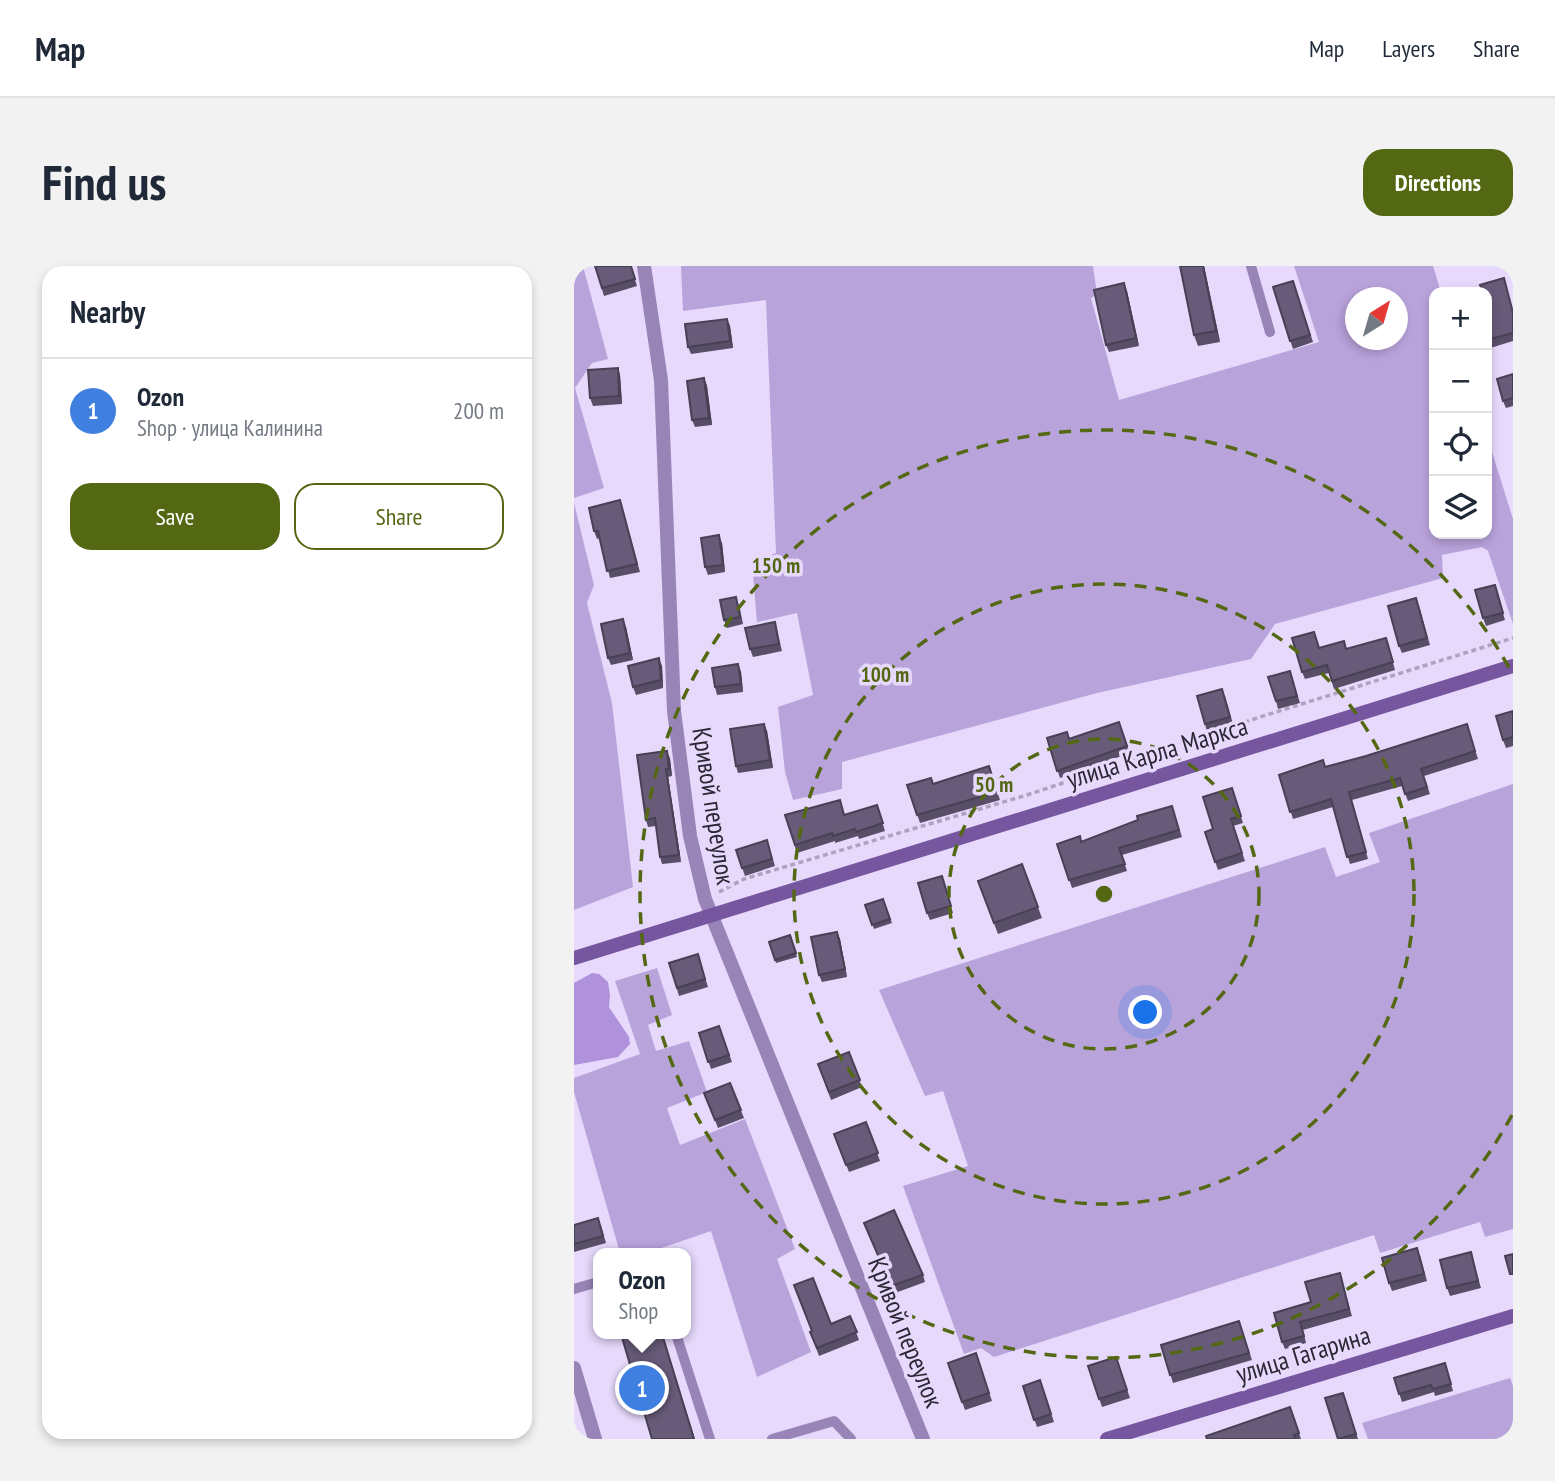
<!DOCTYPE html>
<html lang="en">
<head>
<meta charset="utf-8">
<style>
  body { margin:0; font-family:"PT Sans Narrow",sans-serif; background:#f2f2f3; color:#1f2937 }
  .controls { position:absolute; right:21px; top:21px; display:grid; overflow:hidden; border-radius:14px; box-shadow:0 4px 10px #0003 }
  .controls button { width:63px; height:63px; display:grid; place-items:center; padding:0; border:0; border-bottom:2px solid #e0e1e3; background:#fff; color:#1f2937; font:35px sans-serif }
  .compass { position:absolute; left:771px; top:21px; width:63px; height:63px; border-radius:50%; background:#fff; box-shadow:0 4px 10px #0003; rotate:37deg }
  .you { position:absolute; left:572px; top:747px; width:24px; height:24px; margin:-18px; border:5px solid #fff; border-radius:50%; background:#1a73e8; box-shadow:0 0 0 10px #1a73e833 }
  .badge { display:grid; place-items:center; width:46px; height:46px; border-radius:50%; background:#546814; color:#fff; font-size:23px; font-weight:700 }
  .pin { position:absolute; translate:-50% -50%; border:4px solid #fff; box-shadow:0 2px 7px #0006 }
  .popup { position:absolute; left:19px; top:982px; width:98px; height:91px; box-sizing:border-box; display:grid; place-content:center; border-radius:14px; background:#fff; filter:drop-shadow(0 2px 5px #0005); font-size:23px; white-space:nowrap; color:#747a83 }
  .popup b { font-size:26px; color:#1f2937 }
  .popup::after { content:''; position:absolute; left:50%; top:100%; margin-left:-14px; border:14px solid transparent; border-top-color:#fff }
  .list { margin:0; padding:0; list-style:none }
  h2 { display:flex; justify-content:space-between; align-items:center; height:91px; margin:0; padding:0 28px; font-size:30px }
  h2 small { font-size:23px; font-weight:400; color:#747a83 }
  .list li { display:grid; grid-template-columns:46px 1fr auto; gap:21px; align-items:center; box-sizing:border-box; height:105px; padding:0 28px; border-top:2px solid #e0e1e3 }
  .list b { display:block; font-size:26px; white-space:nowrap }
  .list p { margin:0; font-size:23px; white-space:nowrap; color:#747a83 }
  .list em { font-size:23px; font-style:normal; color:#747a83 }
  .actions { display:flex; gap:14px; padding:21px 28px }
  .actions a { flex:1; padding:16px 0; border:2px solid #546814; border-radius:21px; text-align:center; font-size:24px; color:#546814 }
  .actions .main { background:#546814; color:#fff }
  .icon { flex:none; width:38px; height:38px; fill:none; stroke:currentColor; stroke-width:2; stroke-linecap:round; stroke-linejoin:round }
  .map { position:relative; flex:none; width:939px; height:1173px; overflow:hidden; border-radius:21px }
  header { display:flex; align-items:center; gap:42px; box-sizing:border-box; height:98px; padding:0 35px; background:#fff; border-bottom:2px solid #e0e1e3 }
  header strong { font-size:33px }
  nav { display:flex; gap:38px; margin-inline-start:auto; font-size:24px }
  .intro { display:flex; align-items:center; justify-content:space-between; box-sizing:border-box; height:168px; padding:0 42px }
  h1 { margin:0; font-size:49px }
  .button { padding:18px 32px; border-radius:21px; background:#546814; color:#fff; font-size:24px; font-weight:700 }
  main { display:flex; gap:42px; padding:0 42px }
  aside { flex:1; background:#fff; border-radius:21px; box-shadow:0 4px 10px #0003 }
  .map>svg:first-child { display:block }
  .green { fill:#b9a3db; fill-rule:evenodd }
  .forest { fill:#b092dc }
  .lines { fill:none; stroke-linecap:round; stroke-linejoin:round }
  .path { stroke:#aea3bf; stroke-width:3.5; stroke-dasharray:5 3.5; stroke-linecap:butt }
  .lane { stroke:#9884b6; stroke-width:10 }
  .street { stroke:#9884b6; stroke-width:14 }
  .secondary { stroke:#76569f; stroke-width:14 }
  .wall { fill:#594e68 }
  .shaded-wall { fill:#484055 }
  .building { fill:#675b79; stroke:#484055; stroke-width:2 }
  .ring { fill:none; stroke:#546814; stroke-width:3.5; stroke-dasharray:12 9 }
  .labels { text-anchor:middle; dominant-baseline:central; stroke-width:7; stroke-linejoin:round; paint-order:stroke }
  .street-label { font-size:26px; fill:#2c2734; stroke:#e6d9fc }
  .centre { fill:#546814; stroke:#e6d9fc; stroke-width:3.5 }
  .ring-label { font-size:21px; text-anchor:middle; font-weight:bold; fill:#546814; stroke:#e6d9fc; stroke-width:7; stroke-linejoin:round; paint-order:stroke }
</style>
</head>
<body>
<header>
<strong>Map</strong>
<nav><a>Map</a><a>Layers</a><a>Share</a></nav>
</header>
<div class="intro"><h1>Find us</h1><a class="button">Directions</a></div>
<main>
<aside>
<h2>Nearby<small></small></h2>
<ul class="list">
<li><span class="badge" style="background:#3f7fe0">1</span><div><b>Ozon</b><p>Shop · улица Калинина</p></div><em>200 m</em></li>
</ul>
<div class="actions"><a class="main">Save</a><a>Share</a></div>
</aside>
<div class="map">
<svg width="939" height="1173" viewBox="0 0 939 1173">
  <rect width="100%" height="100%" fill="#e6d9fc"/>
  <!-- green -->
  <g class="green">
    <polygon points="0,0 9,0 34,93 18,97 1,122 30,222 0,232"/>
    <path d="M107 0H519L523 28 517 32 545 134 745 76 720 0H859L867 26H860V268H913V170L939 253V358L914 285 908 281 868 289 869 312 701 358 677 393 523 427 268 496V523L219 534 211 506 204 441 239 429 223 347 183 356 178 296 202 287 192 34 109 45ZM782 32H824V74H782Z"/>
    <polygon points="0,237 20,319 13,337 38,437 59,621 0,644"/>
    <polygon points="939,518 939,963 911,971 906,956 806,987 800,969 420,1091 407,1082 390,1088 329,920 394,900 369,825 351,830 305,724 751,581 762,611 806,596 795,567"/>
    <polygon points="83,702 98,749 74,759 82,785 115,775 133,826 93,842 106,879 171,853 221,983 203,993 237,1086 183,1111 137,965 73,987 46,987 0,826 0,812 66,788 41,715"/>
    <polygon points="936,1112 939,1120 939,1173 794,1173 788,1157"/>
  </g>
  <!-- forest -->
  <polygon class="forest" points="18,707 25,708 34,716 36,729 35,741 55,771 56,778 44,791 0,799 0,717"/>
  <g class="lines">
    <!-- path -->
    <polyline class="path" points="145,626 170,613 453,529 686,451 939,372"/>
    <!-- lane -->
    <g class="lane">
      <polyline points="677,0 696,66"/>
      <polyline points="0,1023 24,1016"/>
      <polyline points="102,1068 136,1173"/>
      <polyline points="198,1173 260,1155 277,1173"/>
    </g>
    <!-- street -->
    <g class="street">
      <polyline points="70,0 87,114 100,445 116,570 131,633 349,1173"/>
      <polyline points="0,1102 21,1173"/>
    </g>
    <!-- secondary -->
    <g class="secondary">
      <polyline points="0,692 939,400"/>
      <polyline points="533,1173 939,1050"/>
    </g>
  </g>
  <!-- wall -->
  <g class="wall">
    <polygon points="21,0 57,0 63,20 30,30"/>
    <polygon points="630,0 646,76 624,80 620,69"/>
    <polygon points="719,15 739,76 719,83 699,21"/>
    <polygon points="932,20 939,44 939,75 913,83 913,49 915,49"/>
    <polygon points="553,25 565,80 535,86 532,79"/>
    <polygon points="153,53 156,60 159,82 117,88 114,81"/>
    <polygon points="44,102 46,109 48,138 19,140 16,132"/>
    <polygon points="939,108 939,140 932,142 929,135"/>
    <polygon points="130,112 133,120 138,159 121,161 118,154"/>
    <polygon points="46,234 66,306 36,312 26,272 23,273 20,265"/>
    <polygon points="148,277 151,306 134,309 131,301"/>
    <polygon points="923,326 931,354 912,360 909,352"/>
    <polygon points="165,338 169,358 153,362 150,354"/>
    <polygon points="845,340 856,379 828,387 825,380"/>
    <polygon points="201,356 208,385 179,391 176,383"/>
    <polygon points="52,361 59,394 37,399 34,392"/>
    <polygon points="814,379 821,404 760,423 755,407 731,413 728,406 746,382 772,383"/>
    <polygon points="164,398 167,406 169,426 143,429 141,421"/>
    <polygon points="88,400 89,422 62,429 59,421"/>
    <polygon points="716,405 726,437 704,443 702,435"/>
    <polygon points="651,430 659,458 633,466 631,458"/>
    <polygon points="939,445 939,480 932,482 929,474"/>
    <polygon points="545,456 556,487 486,512 473,472 495,473"/>
    <polygon points="190,458 193,465 199,502 164,507 162,500"/>
    <polygon points="893,458 904,493 850,510 856,528 834,535 828,520 778,534 794,593 776,598 759,541 719,553 705,509 752,501 792,490"/>
    <polygon points="93,485 96,493 98,510 94,511 107,596 88,598 86,591 82,560 74,561 72,554"/>
    <polygon points="415,500 426,534 346,557 333,519 359,518"/>
    <polygon points="658,522 669,557 659,560 671,595 644,604 631,566 639,563"/>
    <polygon points="303,539 311,565 285,573 284,570 261,577 261,575 223,587 211,549 271,549"/>
    <polygon points="598,540 608,571 548,589 553,605 498,622 483,578 507,576 564,554"/>
    <polygon points="193,574 201,600 171,610 162,584"/>
    <polygon points="448,598 468,652 424,668 404,615"/>
    <polygon points="368,610 379,647 356,654 353,647"/>
    <polygon points="309,633 318,657 300,663 291,639"/>
    <polygon points="263,666 266,673 273,711 248,716 245,709"/>
    <polygon points="216,669 223,691 202,697 195,676"/>
    <polygon points="124,688 134,721 105,730 95,697"/>
    <polygon points="145,760 158,796 137,803 125,767"/>
    <polygon points="275,786 288,821 257,834 244,798"/>
    <polygon points="156,817 170,852 144,862 130,827"/>
    <polygon points="292,856 306,895 275,906 260,868"/>
    <polygon points="0,959 27,960 32,977 0,986"/>
    <polygon points="846,989 853,1015 818,1025 815,1017"/>
    <polygon points="899,994 907,1022 876,1030 873,1022"/>
    <polygon points="349,1009 351,1016 313,1030 311,1022"/>
    <polygon points="768,1015 778,1050 729,1064 732,1077 711,1083 708,1076 737,1036"/>
    <polygon points="276,1050 285,1074 245,1090 236,1066"/>
    <polygon points="665,1055 678,1094 599,1117 587,1079"/>
    <polygon points="402,1087 418,1135 391,1144 374,1097"/>
    <polygon points="542,1091 556,1132 528,1141 514,1100"/>
    <polygon points="871,1097 879,1125 861,1130 860,1126 828,1136 820,1112"/>
    <polygon points="466,1114 480,1156 463,1161 449,1120"/>
    <polygon points="769,1127 784,1173 764,1173"/>
    <polygon points="716,1141 727,1173 633,1173"/>
  </g>
  <!-- shaded-wall -->
  <g class="shaded-wall">
    <polygon points="629,0 630,0 646,76 642,65"/>
    <polygon points="550,17 553,25 565,80 562,72"/>
    <polygon points="153,53 156,60 159,82 156,75"/>
    <polygon points="44,102 46,109 48,138 45,130"/>
    <polygon points="130,112 133,120 138,159 135,152"/>
    <polygon points="145,269 148,277 151,306 149,299"/>
    <polygon points="49,353 52,361 59,394 56,387"/>
    <polygon points="85,392 88,400 89,422 87,414"/>
    <polygon points="164,398 167,406 169,426 167,418"/>
    <polygon points="190,458 193,465 199,502 196,494"/>
    <polygon points="93,485 96,493 98,510 95,503"/>
    <polygon points="92,503 94,511 107,596 105,589"/>
    <polygon points="263,666 266,673 273,711 271,703"/>
    <polygon points="88,1068 121,1173 120,1173"/>
  </g>
  <!-- building -->
  <g class="building">
    <polygon points="21,0 57,0 61,13 28,22"/>
    <polygon points="606,0 629,0 642,65 620,69"/>
    <polygon points="930,12 939,47 939,67 913,74 913,49 915,49 913,41 913,26 909,26 906,19"/>
    <polygon points="719,15 736,69 716,75 699,21"/>
    <polygon points="550,17 562,72 532,79 520,24"/>
    <polygon points="153,53 156,75 114,81 111,58"/>
    <polygon points="44,102 45,130 16,132 14,104"/>
    <polygon points="939,108 939,132 929,135 923,113"/>
    <polygon points="130,112 135,152 118,154 113,115"/>
    <polygon points="46,234 63,298 33,305 24,265 20,265 15,242"/>
    <polygon points="145,269 149,299 131,301 127,272"/>
    <polygon points="921,319 929,347 909,352 901,324"/>
    <polygon points="162,331 166,351 150,354 146,334"/>
    <polygon points="842,332 853,372 825,380 814,340"/>
    <polygon points="49,353 56,387 34,392 27,358"/>
    <polygon points="201,356 205,378 176,383 171,362"/>
    <polygon points="740,366 745,382 770,375 772,383 812,372 819,396 758,415 753,399 728,406 718,372"/>
    <polygon points="85,392 87,414 59,421 54,400"/>
    <polygon points="164,398 167,418 141,421 138,402"/>
    <polygon points="716,405 723,430 702,435 694,411"/>
    <polygon points="648,423 656,451 631,458 623,430"/>
    <polygon points="939,445 939,471 929,474 922,450"/>
    <polygon points="545,456 553,480 483,505 473,472 493,466 495,473"/>
    <polygon points="190,458 196,494 162,500 156,463"/>
    <polygon points="893,458 901,485 847,503 853,521 831,528 826,512 775,526 792,586 773,591 757,533 716,546 705,509 749,494 751,501 792,490"/>
    <polygon points="93,485 95,503 92,503 105,589 86,591 81,552 72,554 63,489"/>
    <polygon points="415,500 423,526 343,549 333,519 357,512 359,518"/>
    <polygon points="658,522 667,550 657,553 668,587 641,596 631,566 639,563 629,531"/>
    <polygon points="266,534 270,549 303,539 309,557 282,566 281,563 259,570 258,567 221,579 211,549"/>
    <polygon points="598,540 605,564 545,582 551,598 495,614 483,578 506,570 507,576 564,554 563,550"/>
    <polygon points="193,574 198,593 168,602 162,584"/>
    <polygon points="448,598 464,641 420,657 404,615"/>
    <polygon points="368,610 377,640 353,647 344,617"/>
    <polygon points="309,633 316,653 298,659 291,639"/>
    <polygon points="263,666 271,703 245,709 237,671"/>
    <polygon points="216,669 222,687 201,694 195,676"/>
    <polygon points="124,688 131,713 103,722 95,697"/>
    <polygon points="145,760 155,789 134,796 125,767"/>
    <polygon points="275,786 286,814 255,826 244,798"/>
    <polygon points="156,817 167,844 141,854 130,827"/>
    <polygon points="292,856 304,887 272,899 260,868"/>
    <polygon points="320,944 349,1009 311,1022 305,1005 310,1003 290,957"/>
    <polygon points="24,952 29,970 0,978 0,959"/>
    <polygon points="843,982 850,1008 815,1017 808,992"/>
    <polygon points="897,986 904,1015 873,1022 866,994"/>
    <polygon points="939,988 939,1008 936,1008 931,990"/>
    <polygon points="766,1007 775,1043 726,1056 730,1070 708,1076 700,1047 737,1036 731,1016"/>
    <polygon points="239,1012 257,1058 276,1050 283,1066 243,1082 236,1066 238,1065 220,1019"/>
    <polygon points="665,1055 675,1087 596,1109 587,1079"/>
    <polygon points="47,1068 88,1068 120,1173 78,1173"/>
    <polygon points="402,1087 415,1127 388,1136 374,1097"/>
    <polygon points="542,1091 553,1124 525,1133 514,1100"/>
    <polygon points="871,1097 877,1118 859,1123 857,1119 825,1128 820,1112"/>
    <polygon points="466,1114 477,1148 460,1154 449,1120"/>
    <polygon points="769,1127 782,1168 764,1173 751,1132"/>
    <polygon points="716,1141 725,1167 720,1169 721,1173 633,1173 632,1170"/>
  </g>
  <!-- distance rings -->
  <g class="ring">
    <circle cx="530" cy="628" r="155"/>
    <circle cx="530" cy="628" r="310"/>
    <path d="M938 849A464 464 0 1 1 938 407"/>
  </g>
  <g class="labels">
    <!-- street labels -->
    <g class="street-label">
      <text transform="translate(583 486) rotate(-17)">улица Карла Маркса</text>
      <text transform="translate(140 540) rotate(81)">Кривой переулок</text>
      <text transform="translate(332 1066) rotate(68)">Кривой переулок</text>
      <text transform="translate(729 1088) rotate(-17)">улица Гагарина</text>
    </g>
  </g>
  <circle cx="530" cy="628" r="10" class="centre"/>
  <g class="ring-label">
    <text x="202" y="307">150 m</text>
    <text x="311" y="416">100 m</text>
    <text x="420" y="526">50 m</text>
  </g>
</svg>
<div class="controls">
<button>+</button>
<button>−</button>
<button><svg class="icon" aria-label="locate" viewBox="0 0 24 24"><circle cx="12" cy="12" r="6"/><path d="M12 2v4M12 18v4M2 12h4M18 12h4"/></svg></button>
<button><svg class="icon" aria-label="layers" viewBox="0 0 24 24"><path d="M12 4l9 5-9 5-9-5zM3 14l9 5 9-5"/></svg></button>
</div>
<svg class="compass" viewBox="-18 -18 36 36"><path d="M0-13l5 13h-10z" fill="#e53935"/><path d="M0 13l5-13h-10z" fill="#747a83"/></svg>
<div class="you"></div>
<div class="pin badge" style="left:68px;top:1122px;background:#3f7fe0">1</div>
<div class="popup"><b>Ozon</b>Shop</div>
</div>
</main>
</body>
</html>
